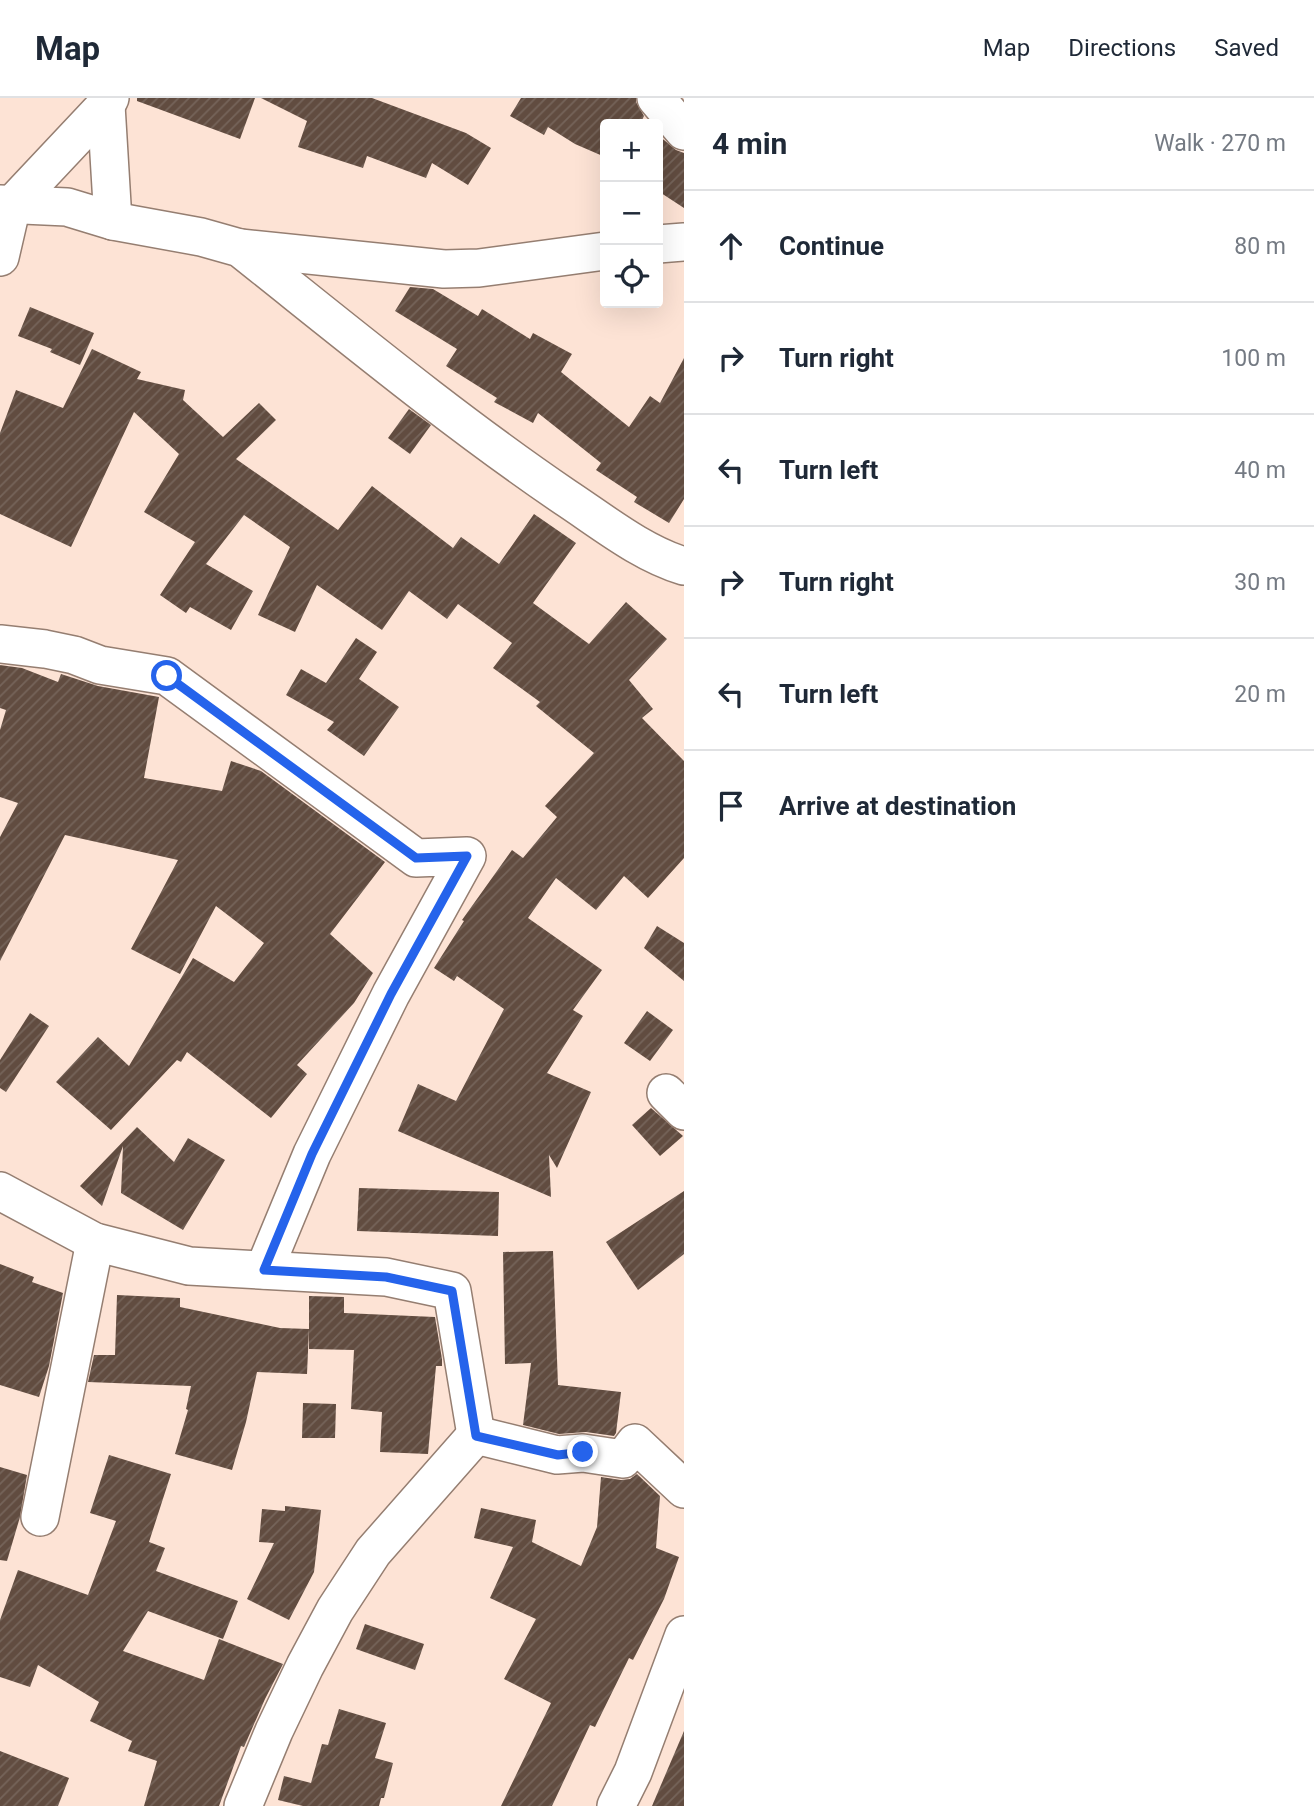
<!DOCTYPE html>
<html lang="en">
<head>
<meta charset="utf-8">
<style>
  body { margin:0; font-family:Roboto,sans-serif; background:#f6f6f7; color:#1f2937 }
  .controls { position:absolute; right:21px; top:21px; display:grid; overflow:hidden; border-radius:7px; box-shadow:0 7px 28px #0002 }
  .controls button { width:63px; height:63px; display:grid; place-items:center; padding:0; border:0; border-bottom:2px solid #e0e1e3; background:#fff; color:#1f2937; font:35px sans-serif }
  .stop { position:absolute; width:21px; height:21px; margin:-16px; border:5px solid #2563eb; border-radius:50%; background:#fff }
  .stop.end { background:#2563eb; border-color:#fff; box-shadow:0 2px 7px #0008 }
  .list { margin:0; padding:0; list-style:none }
  h2 { display:flex; justify-content:space-between; align-items:center; height:91px; margin:0; padding:0 28px; font-size:30px }
  h2 small { font-size:23px; font-weight:400; color:#747a83 }
  .list li { display:grid; grid-template-columns:46px 1fr auto; gap:21px; align-items:center; box-sizing:border-box; height:112px; padding:0 28px; border-top:2px solid #e0e1e3 }
  .list b { display:block; font-size:26px; white-space:nowrap }
  .list em { font-size:23px; font-style:normal; color:#747a83 }
  .icon { flex:none; width:38px; height:38px; fill:none; stroke:currentColor; stroke-width:2; stroke-linecap:round; stroke-linejoin:round }
  .map { position:relative; flex:none; width:684px; height:1708px; overflow:hidden }
  header { display:flex; align-items:center; gap:42px; box-sizing:border-box; height:98px; padding:0 35px; background:#fff; border-bottom:2px solid #e0e1e3 }
  header strong { font-size:33px }
  nav { display:flex; gap:38px; margin-inline-start:auto; font-size:24px }
  main { display:flex }
  aside { flex:1; background:#fff }
  .map>svg:first-child { display:block }
  .building { fill:url(#building-hatch) }
  .lines { fill:none; stroke-linecap:round; stroke-linejoin:round }
  .minor-casing { stroke:#957e71; stroke-width:40 }
  .minor { stroke:#fff; stroke-width:37 }
  .route { stroke:#2563eb; stroke-width:9 }
</style>
</head>
<body>
<header>
<strong>Map</strong>
<nav><a>Map</a><a>Directions</a><a>Saved</a></nav>
</header>
<main>
<div class="map">
<svg width="684" height="1708" viewBox="0 0 684 1708">
  <defs>
    <pattern id="building-hatch" width="6" height="6" patternUnits="userSpaceOnUse" patternTransform="scale(1.75)"><rect width="6" height="6" fill="#614c40"/><path d="M-1 1l2-2M0 6l6-6M5 7l2-2" fill="none" stroke="#75645a"/></pattern>
  </defs>
  <rect width="100%" height="100%" fill="#fde3d5"/>
  <!-- building -->
  <g class="building">
    <polygon points="137,0 255,0 240,41 137,3"/>
    <polygon points="261,0 372,0 466,35 491,50 468,87 432,65 426,80 367,58 363,70 298,49 307,23"/>
    <polygon points="521,0 636,0 636,4 644,18 640,26 605,26 605,59 575,46 548,29 544,37 510,18"/>
    <polygon points="658,37 676,52 684,55 684,110 658,93"/>
    <polygon points="410,189 433,191 478,218 482,211 530,241 533,235 572,256 561,274 629,329 650,298 660,305 684,260 684,401 669,425 634,404 637,399 596,372 601,365 538,315 533,325 494,304 497,300 446,268 457,251 395,213"/>
    <polygon points="30,209 94,235 80,267 50,254 52,251 18,238"/>
    <polygon points="92,251 141,274 137,281 185,292 183,302 223,339 259,305 276,322 236,361 338,432 372,388 453,450 461,439 499,466 534,416 576,445 533,505 589,546 626,504 667,541 629,582 653,611 642,620 684,663 684,760 648,800 624,778 596,812 556,780 528,820 602,872 573,912 583,918 547,975 591,994 557,1070 549,1057 551,1099 398,1033 418,986 456,1003 504,911 457,878 454,883 434,870 464,823 462,822 512,752 523,760 557,719 545,708 594,655 536,608 540,604 493,570 512,545 458,506 447,521 409,493 382,532 317,487 295,534 258,517 290,449 244,417 206,466 253,493 231,532 190,509 186,515 160,497 195,444 144,414 179,356 134,314 71,449 0,416 0,335 16,292 63,310"/>
    <polygon points="409,311 431,327 410,356 388,340"/>
    <polygon points="356,540 377,554 359,581 399,609 364,658 327,632 334,624 286,597 301,571 326,585"/>
    <polygon points="0,567 22,570 58,584 61,576 98,588 159,599 144,680 222,693 231,663 261,673 385,764 330,836 373,875 354,905 297,967 307,976 271,1020 187,954 181,964 177,962 111,1032 56,984 98,939 129,968 193,860 234,884 264,845 216,808 180,876 131,851 178,762 65,737 0,863 0,739 18,705 0,699 0,632 6,612 0,610"/>
    <polygon points="657,828 684,845 684,883 644,850"/>
    <polygon points="647,913 673,932 650,963 624,945"/>
    <polygon points="30,915 49,928 6,994 0,990 0,962"/>
    <polygon points="651,1010 683,1038 660,1058 632,1027"/>
    <polygon points="137,1029 174,1064 188,1040 225,1062 183,1132 121,1095 123,1048 102,1108 80,1088"/>
    <polygon points="359,1090 499,1094 498,1138 357,1133"/>
    <polygon points="684,1093 684,1156 638,1192 606,1144"/>
    <polygon points="553,1153 558,1287 621,1294 616,1335 614,1338 586,1334 559,1336 523,1327 531,1265 505,1266 503,1154"/>
    <polygon points="0,1166 34,1179 32,1184 63,1195 49,1268 39,1299 0,1287"/>
    <polygon points="117,1197 180,1200 180,1209 280,1230 309,1231 307,1276 257,1274 246,1324 232,1372 175,1356 188,1312 186,1311 191,1288 88,1284 94,1257 115,1257"/>
    <polygon points="309,1198 344,1199 344,1215 435,1219 442,1261 442,1268 436,1268 428,1356 380,1354 382,1314 351,1311 354,1252 309,1251"/>
    <polygon points="303,1305 336,1306 335,1340 302,1340"/>
    <polygon points="109,1357 171,1376 149,1444 165,1450 156,1473 238,1503 223,1541 148,1513 123,1553 204,1582 219,1541 283,1566 265,1601 244,1649 241,1648 219,1708 144,1708 157,1663 128,1653 132,1643 90,1623 99,1604 38,1567 30,1589 0,1579 0,1522 18,1472 88,1497 116,1423 90,1415"/>
    <polygon points="0,1369 27,1377 20,1419 7,1463 0,1462"/>
    <polygon points="637,1376 660,1398 656,1450 679,1459 664,1501 633,1562 629,1560 595,1629 590,1627 552,1708 501,1708 551,1605 504,1581 536,1521 490,1500 513,1449 474,1440 481,1410 536,1422 532,1444 581,1468 597,1429 601,1379 621,1382 630,1381"/>
    <polygon points="285,1408 321,1412 314,1474 289,1522 247,1501 274,1445 259,1444 262,1411 285,1413"/>
    <polygon points="365,1526 424,1546 415,1572 356,1551"/>
    <polygon points="339,1611 386,1625 375,1660 393,1665 384,1700 381,1700 379,1708 303,1708 278,1702 284,1678 311,1685 322,1646 328,1647"/>
    <polygon points="684,1633 684,1708 652,1708"/>
    <polygon points="0,1653 69,1680 58,1708 0,1708"/>
  </g>
  <g class="lines">
    <!-- minor casing -->
    <g class="minor-casing">
      <g id="minor">
        <polyline points="656,0 684,33"/>
        <polyline points="106,7 113,123"/>
        <path d="M0 106 67 109 113 123 201 139 240 150C347 235 452 322 565 399 603 424 641 455 684 468"/>
        <polyline points="658,146 684,144"/>
        <polyline points="240,150 444,171 479,170 605,153"/>
        <polyline points="0,159 12,107 106,7 110,0"/>
        <polyline points="0,546 45,551 74,557 100,567 167,578 416,760 467,758 391,896 312,1056 264,1172"/>
        <polyline points="666,995 684,1013"/>
        <polyline points="0,1093 95,1144 189,1168 386,1179 452,1193 476,1337"/>
        <polyline points="476,1337 557,1357 583,1355 623,1361 635,1345 684,1391"/>
        <polyline points="40,1419 95,1144"/>
        <polyline points="243,1708 274,1633 305,1568 335,1512 373,1454 476,1337"/>
        <polyline points="616,1708 633,1674 684,1537"/>
      </g>
    </g>
    <!-- minor -->
    <use href="#minor" class="minor"/>
  </g>
  <g class="lines">
    <!-- route -->
    <polyline class="route" points="167,578 416,760 467,758 391,896 312,1056 264,1172 386,1179 452,1193 476,1338 558,1357 583,1354"/>
  </g>
</svg>
<div class="controls">
<button>+</button>
<button>−</button>
<button><svg class="icon" aria-label="locate" viewBox="0 0 24 24"><circle cx="12" cy="12" r="6"/><path d="M12 2v4M12 18v4M2 12h4M18 12h4"/></svg></button>
</div>
<div class="stop" style="left:167px;top:578px"></div>
<div class="stop end" style="left:583px;top:1354px"></div>
</div>
<aside>
<h2>4 min<small>Walk · 270 m</small></h2>
<ul class="list">
<li><svg class="icon" aria-label="ahead" viewBox="0 0 24 24"><path d="M12 20V5M6 11l6-6 6 6"/></svg><div><b>Continue</b></div><em>80 m</em></li>
<li><svg class="icon" aria-label="right" viewBox="0 0 24 24"><path d="M7 20v-9h11M14 6l5 5-5 5"/></svg><div><b>Turn right</b></div><em>100 m</em></li>
<li><svg class="icon" aria-label="left" viewBox="0 0 24 24"><path d="M17 20v-9H6M10 6l-5 5 5 5"/></svg><div><b>Turn left</b></div><em>40 m</em></li>
<li><svg class="icon" aria-label="right" viewBox="0 0 24 24"><path d="M7 20v-9h11M14 6l5 5-5 5"/></svg><div><b>Turn right</b></div><em>30 m</em></li>
<li><svg class="icon" aria-label="left" viewBox="0 0 24 24"><path d="M17 20v-9H6M10 6l-5 5 5 5"/></svg><div><b>Turn left</b></div><em>20 m</em></li>
<li><svg class="icon" aria-label="arrive" viewBox="0 0 24 24"><path d="M6 21V4h12l-3 4 3 4H6"/></svg><div><b>Arrive at destination</b></div></li>
</ul>
</aside>
</main>
</body>
</html>
